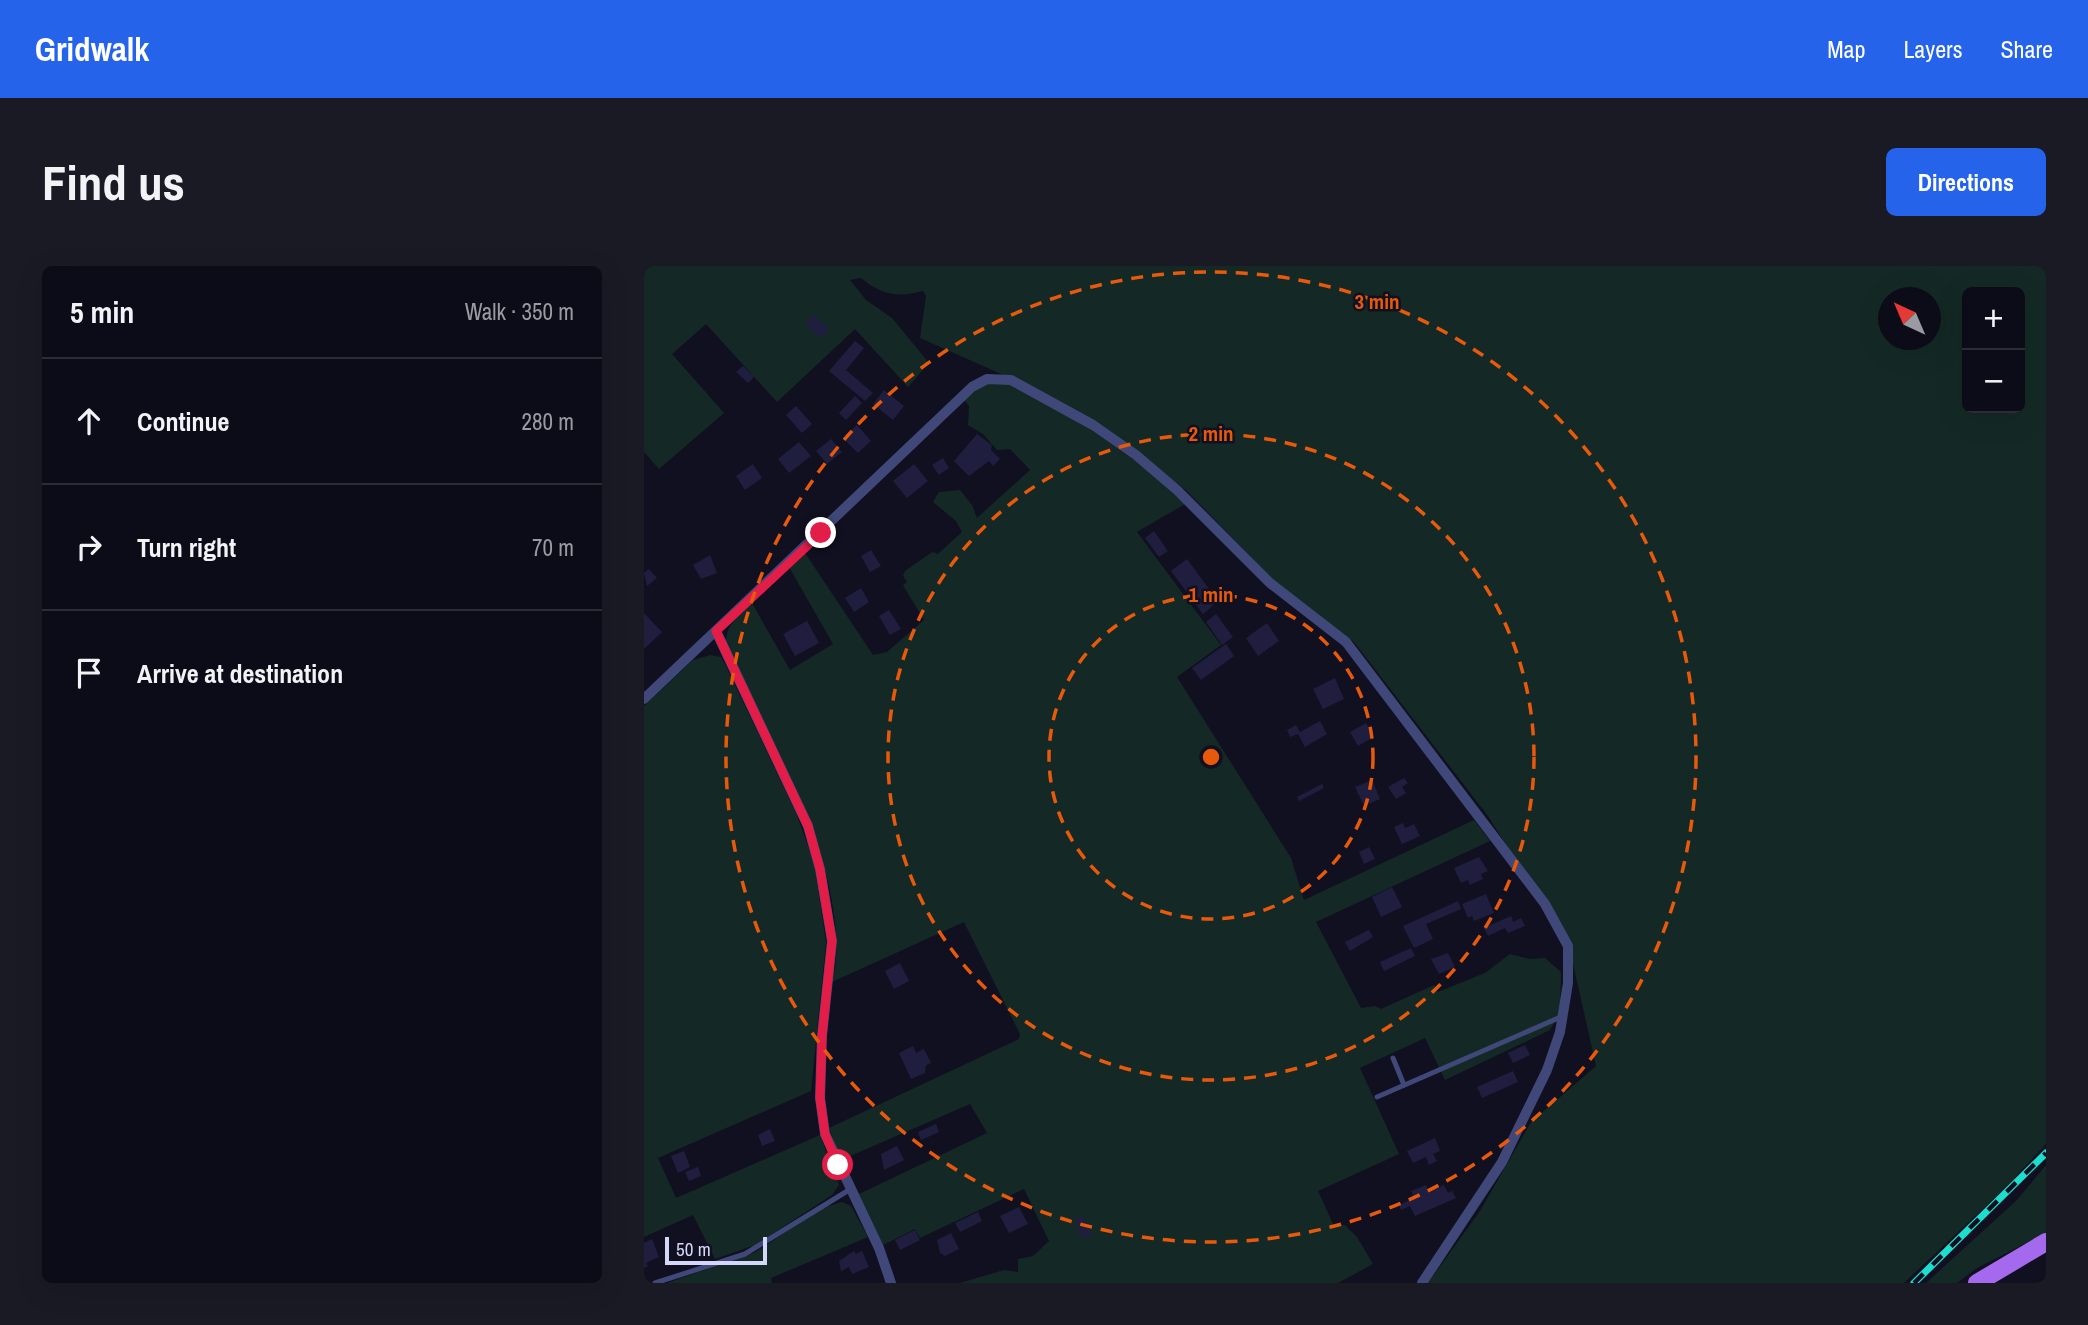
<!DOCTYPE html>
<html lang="en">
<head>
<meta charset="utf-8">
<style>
  body { margin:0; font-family:"Archivo Narrow",sans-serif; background:#1a1a25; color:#f1f3f6 }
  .controls { position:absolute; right:21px; top:21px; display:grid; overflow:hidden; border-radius:10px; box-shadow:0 7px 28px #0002 }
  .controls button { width:63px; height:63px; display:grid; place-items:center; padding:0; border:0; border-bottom:2px solid #2c2c37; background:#0c0c18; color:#f1f3f6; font:35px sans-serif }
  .compass { position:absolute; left:1234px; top:21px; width:63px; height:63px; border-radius:50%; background:#0c0c18; box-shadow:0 7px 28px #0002; rotate:316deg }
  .scale { position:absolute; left:21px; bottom:18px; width:102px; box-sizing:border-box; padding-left:7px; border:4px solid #d4d6fa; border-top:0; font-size:19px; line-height:24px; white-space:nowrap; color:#d4d6fa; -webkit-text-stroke:5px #101020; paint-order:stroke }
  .stop { position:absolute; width:21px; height:21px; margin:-16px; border:5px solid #e11d48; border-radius:50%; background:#fff }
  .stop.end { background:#e11d48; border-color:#fff; box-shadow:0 2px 7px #0008 }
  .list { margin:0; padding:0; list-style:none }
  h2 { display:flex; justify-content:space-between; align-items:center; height:91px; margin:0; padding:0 28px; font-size:30px }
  h2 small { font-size:23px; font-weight:400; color:#9a9ba2 }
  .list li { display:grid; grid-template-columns:46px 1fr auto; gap:21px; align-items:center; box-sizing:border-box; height:126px; padding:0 28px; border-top:2px solid #2c2c37 }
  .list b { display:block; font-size:26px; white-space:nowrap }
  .list em { font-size:23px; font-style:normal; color:#9a9ba2 }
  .icon { flex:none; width:38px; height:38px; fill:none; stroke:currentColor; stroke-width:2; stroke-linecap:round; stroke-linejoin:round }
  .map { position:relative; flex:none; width:1402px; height:1017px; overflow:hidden; border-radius:10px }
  header { display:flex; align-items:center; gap:42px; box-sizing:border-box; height:98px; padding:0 35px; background:#2563eb; color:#fff }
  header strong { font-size:33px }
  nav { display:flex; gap:38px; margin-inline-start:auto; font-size:24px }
  .intro { display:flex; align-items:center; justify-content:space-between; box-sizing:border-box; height:168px; padding:0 42px }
  h1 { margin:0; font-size:49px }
  .button { padding:18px 32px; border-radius:10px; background:#2563eb; color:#fff; font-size:24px; font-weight:700 }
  main { display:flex; gap:42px; padding:0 42px }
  aside { flex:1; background:#0c0c18; border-radius:10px; box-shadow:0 7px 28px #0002 }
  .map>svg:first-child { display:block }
  .green { fill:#142925; fill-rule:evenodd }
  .building { fill:#1f1e3f }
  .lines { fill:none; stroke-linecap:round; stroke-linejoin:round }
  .service { stroke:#404879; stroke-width:5 }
  .minor { stroke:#404879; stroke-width:10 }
  .primary { stroke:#a469ec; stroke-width:18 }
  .rail-casing { stroke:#1cdecf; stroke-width:7 }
  .rail { stroke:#101020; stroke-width:4.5; stroke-dasharray:13; stroke-linecap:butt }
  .route { stroke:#e11d48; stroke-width:9 }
  .ring { fill:none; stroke:#e8590c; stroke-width:3.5; stroke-dasharray:12 9 }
  .centre { fill:#e8590c; stroke:#101020; stroke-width:3.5 }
  .ring-label { font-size:21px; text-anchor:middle; font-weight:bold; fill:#e8590c; stroke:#101020; stroke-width:5; stroke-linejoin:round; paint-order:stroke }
</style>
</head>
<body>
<header>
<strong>Gridwalk</strong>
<nav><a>Map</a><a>Layers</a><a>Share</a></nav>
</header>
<div class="intro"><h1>Find us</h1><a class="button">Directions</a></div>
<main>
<aside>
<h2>5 min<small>Walk · 350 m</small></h2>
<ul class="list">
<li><svg class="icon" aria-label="ahead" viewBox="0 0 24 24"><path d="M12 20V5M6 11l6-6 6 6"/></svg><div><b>Continue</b></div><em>280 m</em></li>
<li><svg class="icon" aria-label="right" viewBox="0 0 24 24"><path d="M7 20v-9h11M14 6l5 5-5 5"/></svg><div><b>Turn right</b></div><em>70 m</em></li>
<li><svg class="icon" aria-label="arrive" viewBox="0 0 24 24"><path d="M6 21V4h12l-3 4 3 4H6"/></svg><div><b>Arrive at destination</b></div></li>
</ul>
</aside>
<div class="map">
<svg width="1402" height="1017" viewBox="0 0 1402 1017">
  <rect width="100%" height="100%" fill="#101020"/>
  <!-- green -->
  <g class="green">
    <path d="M0 0H1402V878L1363 920 1260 1017H784L836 945 887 856 952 800 925 680 844 550 710 376 641 326 543 225 461 162 364 111 276 72 282 30 279 25C253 32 238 29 217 12L206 14 222 34 248 52 285 97 264 121 211 63 133 136 62 58 28 88 80 147 15 203 0 186ZM1323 26H1376V142H1323ZM1244 32H1286V74H1244Z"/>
    <path d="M342 117 364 118 442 160 503 203 541 238 493 266 577 379 533 411 647 592 660 634 830 554 846 575 672 656 717 742 731 740 737 743 790 719 794 726 841 707 866 688 885 693 901 692 917 706 916 747 906 764 801 814 781 772 716 802 755 888 674 925 690 960 701 959 713 971 729 998 694 1017H316L360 1004 374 1006V993L389 990 405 975 380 923 276 972 271 963 239 979 215 928 343 867 326 838 197 894 185 862 375 773 376 768 320 656 188 716C201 671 183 606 169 562L82 378C82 358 94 350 108 337L146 404 189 378 145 301 161 287 229 389 243 386 280 354 259 319 263 316 259 310 261 305 288 286 294 288 318 266 312 255 289 236 295 226 316 224 328 239 333 252 386 204 366 183 353 184 339 168 324 159 325 140 320 134Z"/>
    <polygon points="66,389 77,391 82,400 152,547 170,596 182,676 167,825 14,892 32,932 176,869 195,919 188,929 111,979 71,993 49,949 0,971 0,440 49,394"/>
    <polygon points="1402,899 1402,967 1333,1002 1313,1017 1282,1017 1373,934"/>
    <polygon points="198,936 207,940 224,971 127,1012 128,1017 23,1017 110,987 178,942"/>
  </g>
  <!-- building -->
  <g class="building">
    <polygon points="170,49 185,63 176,72 161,58"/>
    <polygon points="211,75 220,82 202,104 229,127 221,135 185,105"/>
    <polygon points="99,100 110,111 104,117 92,106"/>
    <polygon points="240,124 260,140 249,154 229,138"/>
    <polygon points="211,130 218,137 202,154 195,147"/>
    <polygon points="152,140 168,158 158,167 142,149"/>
    <polygon points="213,159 227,175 214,187 199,172"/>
    <polygon points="333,168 348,179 347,184 356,193 349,200 345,195 325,210 310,195"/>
    <polygon points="187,173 198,186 183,198 172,185"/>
    <polygon points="155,176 167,190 145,207 134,193"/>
    <polygon points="299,192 305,202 295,209 288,199"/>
    <polygon points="109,198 118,212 101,224 92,210"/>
    <polygon points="270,198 284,215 263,232 249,215"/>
    <polygon points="510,265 524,285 515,291 501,272"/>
    <polygon points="227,284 237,300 226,306 217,290"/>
    <polygon points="66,289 73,307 57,313 49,299"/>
    <polygon points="543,293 574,335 559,348 527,305"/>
    <polygon points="5,303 13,312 3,320 0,307"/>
    <polygon points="217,322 225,336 210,346 201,332"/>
    <polygon points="245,344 257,363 246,369 235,350"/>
    <polygon points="0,347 18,366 0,383"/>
    <polygon points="572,348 589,371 578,379 562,356"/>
    <polygon points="163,355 175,377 151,390 139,368"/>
    <polygon points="623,357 635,375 614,390 602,372"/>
    <polygon points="582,378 590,390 557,414 548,402"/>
    <polygon points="691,412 700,433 679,443 669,423"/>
    <polygon points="676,455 683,468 661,481 654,468 646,471 643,464 652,459 656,466"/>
    <polygon points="722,457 730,471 714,480 706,466"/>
    <polygon points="760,512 764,517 758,521 762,527 752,533 744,521"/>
    <polygon points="728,514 736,533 720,540 711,521"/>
    <polygon points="678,518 680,522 655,535 653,531"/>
    <polygon points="759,557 761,562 770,558 776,570 758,578 750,561"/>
    <polygon points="725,581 731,593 720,598 715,586"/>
    <polygon points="835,591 844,605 837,608 839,613 826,619 824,614 817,617 810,602"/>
    <polygon points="748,621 758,641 737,651 728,631"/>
    <polygon points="842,628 850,647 830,655 828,650 824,652 818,638"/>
    <polygon points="814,635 817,643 782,658 789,673 770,682 759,660"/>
    <polygon points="867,650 869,656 877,652 881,660 864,667 861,662 844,670 840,662"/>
    <polygon points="725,664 729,671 706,685 701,676"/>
    <polygon points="767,682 771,690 740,705 736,696"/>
    <polygon points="804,687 811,701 795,708 787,693"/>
    <polygon points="256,697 265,715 250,723 241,705"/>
    <polygon points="881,779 886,789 869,797 864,787"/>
    <polygon points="269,780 272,787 280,783 287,797 282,799 281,807 267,813 255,787"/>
    <polygon points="869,805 874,816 838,832 833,821"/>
    <polygon points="292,858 295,866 277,874 274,866"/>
    <polygon points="126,863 131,875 118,880 114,869"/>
    <polygon points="791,872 796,885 789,888 793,895 785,899 782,891 769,897 763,885"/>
    <polygon points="253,880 260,894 240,904 237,888"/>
    <polygon points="40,885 46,901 34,907 27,890"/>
    <polygon points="54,901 57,910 45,915 41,906"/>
    <polygon points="782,919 785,926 800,919 804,927 808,925 812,932 771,950 766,940 757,944 755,939 770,932 767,925"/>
    <polygon points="375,941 384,958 365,967 356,950"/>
    <polygon points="334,946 338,955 316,966 311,957"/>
    <polygon points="439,950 448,969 439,973 431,954"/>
    <polygon points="271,964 276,974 256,984 251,974"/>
    <polygon points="307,967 315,983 301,990 296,987 293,974"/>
    <polygon points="8,973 15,991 2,997 4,1000 0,1002 0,977"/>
    <polygon points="210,985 212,988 218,985 225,1001 208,1008 205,1001 197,1005 195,995"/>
  </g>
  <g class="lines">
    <!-- service -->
    <g class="service">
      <polyline points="749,792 760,819"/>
      <polyline points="733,831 919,750"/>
      <polyline points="11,1017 101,988 205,924"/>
    </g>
    <!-- minor -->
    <g class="minor">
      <polyline points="72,365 164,560 176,603 188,675 178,770 176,832 181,868 235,982 247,1017"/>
      <polyline points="0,433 328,121 343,113 367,114 449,159 492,189 533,224 626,317 702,376 901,638 924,680 924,717 916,766 903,804 858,896 778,1017"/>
    </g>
    <!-- primary -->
    <polyline class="primary" points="1333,1017 1402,976"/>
    <!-- rail casing -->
    <g class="rail-casing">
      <polyline id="rail" points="1270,1017 1402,887"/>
    </g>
    <!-- rail -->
    <use href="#rail" class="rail"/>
  </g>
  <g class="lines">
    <!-- route -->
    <polyline class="route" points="177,267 72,365 164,560 176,603 188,675 178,770 176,832 181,868 194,899"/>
  </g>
  <!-- distance rings -->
  <g class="ring">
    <circle cx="567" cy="491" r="162"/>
    <circle cx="567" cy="491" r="323"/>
    <circle cx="567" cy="491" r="485"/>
  </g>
  <circle cx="567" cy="491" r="10" class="centre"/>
  <g class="ring-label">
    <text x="733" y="43">3 min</text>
    <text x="567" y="175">2 min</text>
    <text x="567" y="336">1 min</text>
  </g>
</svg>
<div class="controls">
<button>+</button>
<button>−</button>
</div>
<svg class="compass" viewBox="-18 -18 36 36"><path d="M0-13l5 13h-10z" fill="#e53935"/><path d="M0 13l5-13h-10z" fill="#9a9ba2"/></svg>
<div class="scale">50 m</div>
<div class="stop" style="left:194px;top:899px"></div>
<div class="stop end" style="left:177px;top:267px"></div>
</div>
</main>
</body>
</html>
